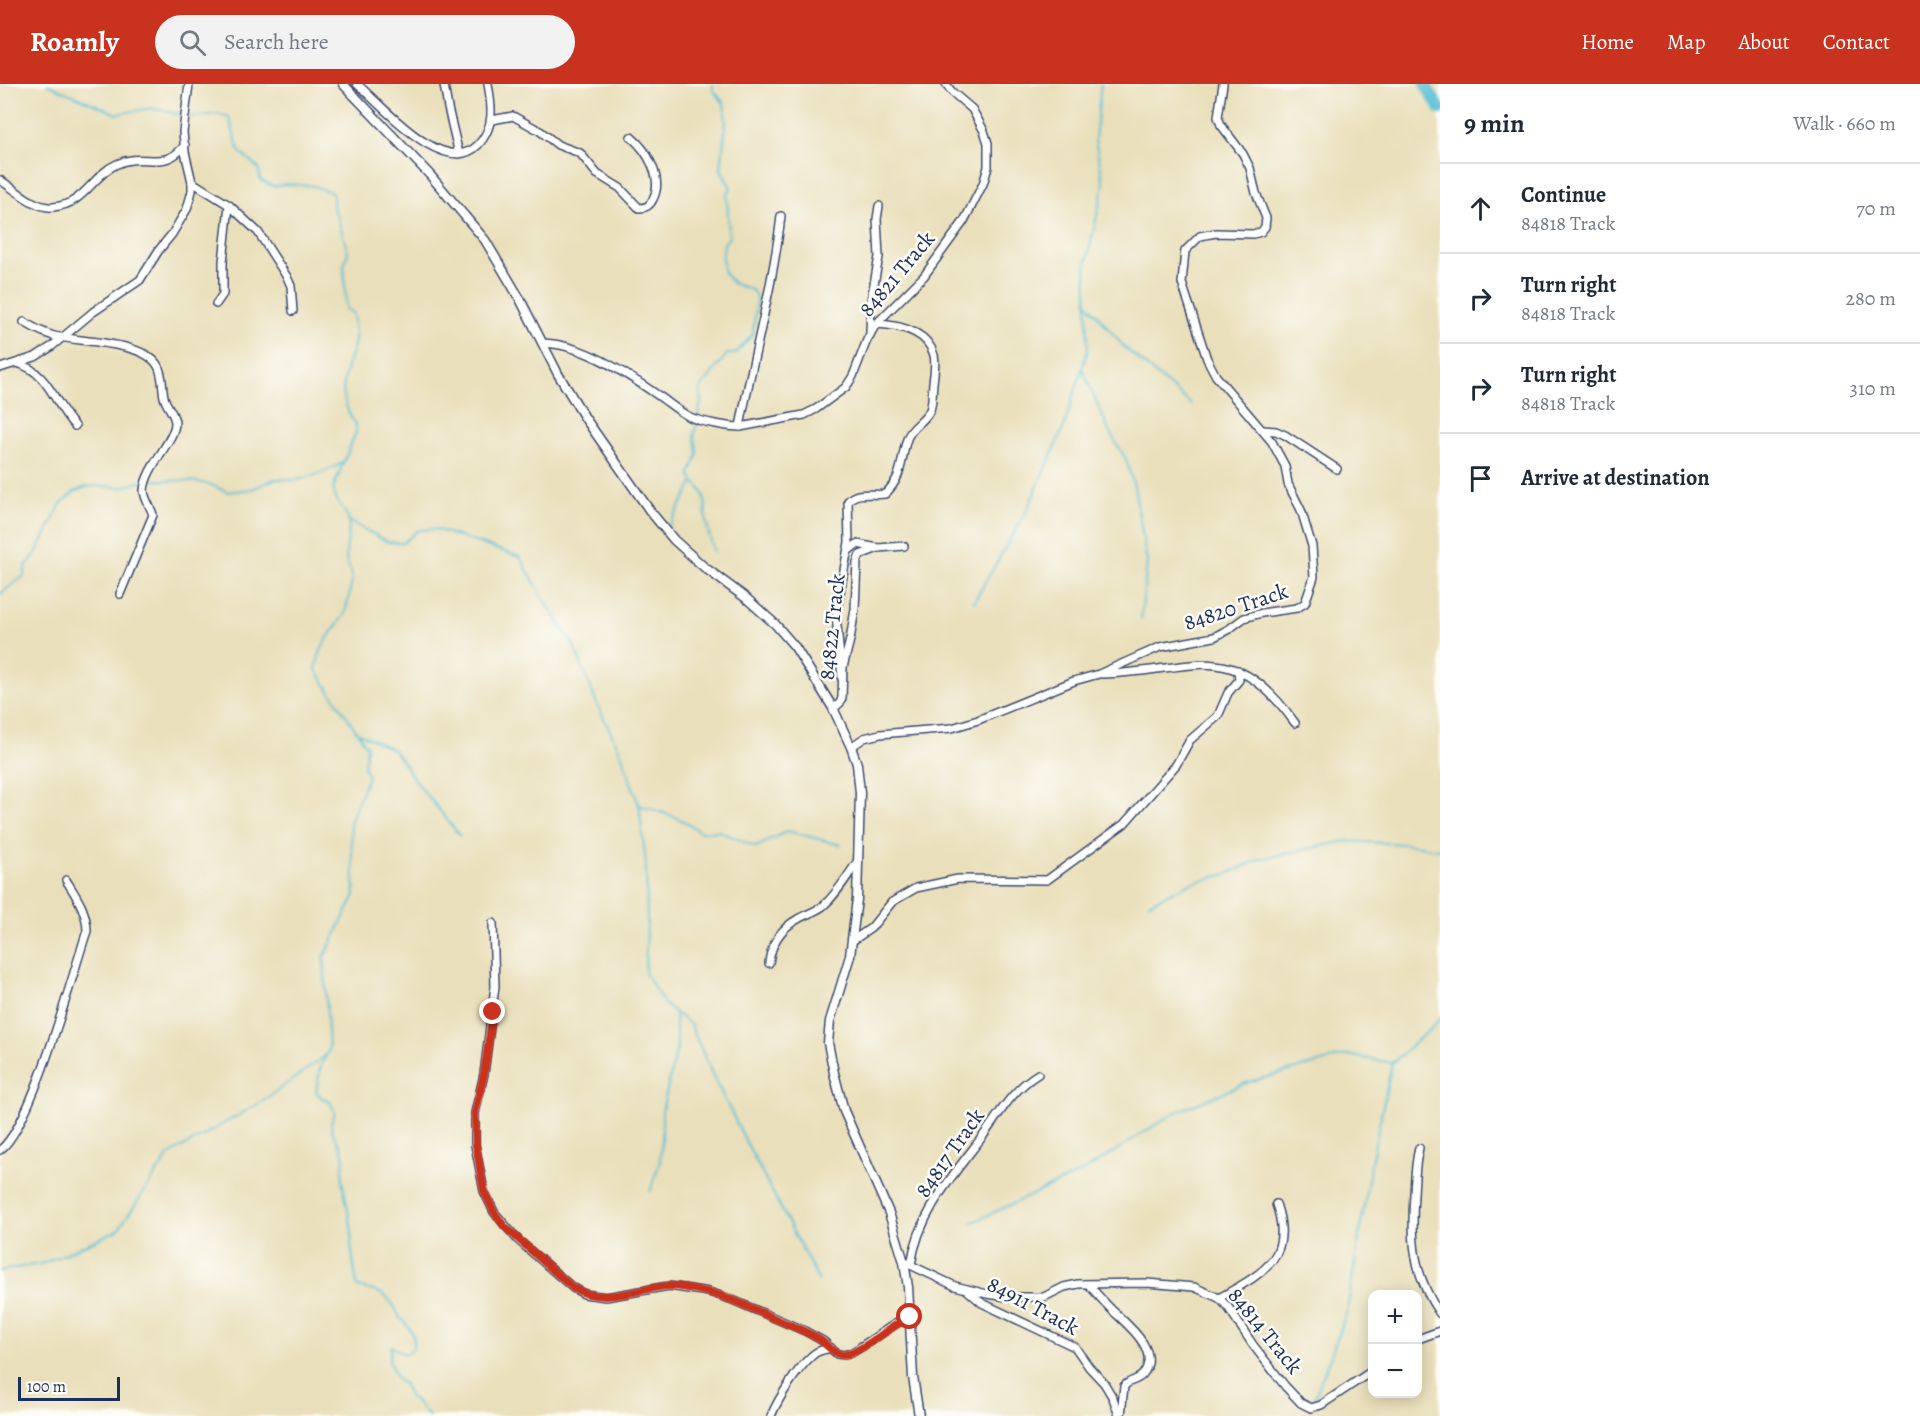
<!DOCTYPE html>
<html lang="en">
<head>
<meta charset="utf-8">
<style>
  body { margin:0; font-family:Alegreya,serif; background:#f2f2f3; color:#1f2937 }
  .controls { position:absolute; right:18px; bottom:18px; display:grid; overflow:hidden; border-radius:12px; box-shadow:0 3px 15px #0003 }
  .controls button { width:54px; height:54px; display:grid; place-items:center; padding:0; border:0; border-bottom:2px solid #e0e1e3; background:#fff; color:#1f2937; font:30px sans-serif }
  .scale { position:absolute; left:18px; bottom:15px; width:102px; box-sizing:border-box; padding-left:6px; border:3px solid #1b2f5e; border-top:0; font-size:16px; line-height:21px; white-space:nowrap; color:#1b2f5e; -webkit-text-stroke:4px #fdfcf7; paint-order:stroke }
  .stop { position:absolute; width:18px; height:18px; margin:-14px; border:4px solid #c8321e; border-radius:50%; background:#fff }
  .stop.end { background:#c8321e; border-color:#fff; box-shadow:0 2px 6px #0008 }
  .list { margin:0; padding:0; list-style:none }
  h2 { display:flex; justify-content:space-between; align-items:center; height:78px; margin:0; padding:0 24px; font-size:26px }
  h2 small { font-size:20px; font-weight:400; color:#747a83 }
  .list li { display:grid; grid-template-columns:39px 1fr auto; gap:18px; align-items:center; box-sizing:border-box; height:90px; padding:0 24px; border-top:2px solid #e0e1e3 }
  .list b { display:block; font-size:22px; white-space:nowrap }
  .list p { margin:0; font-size:20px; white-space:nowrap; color:#747a83 }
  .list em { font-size:20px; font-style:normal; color:#747a83 }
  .icon { flex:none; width:33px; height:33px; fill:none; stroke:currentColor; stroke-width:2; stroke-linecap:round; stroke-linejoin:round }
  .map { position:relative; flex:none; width:1440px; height:1332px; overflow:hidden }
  header { display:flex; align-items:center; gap:36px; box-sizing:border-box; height:84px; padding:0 30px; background:#c8321e; color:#fff }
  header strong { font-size:28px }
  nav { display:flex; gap:33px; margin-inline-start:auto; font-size:21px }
  .search { width:420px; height:54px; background:#f2f2f3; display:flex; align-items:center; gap:15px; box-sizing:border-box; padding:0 21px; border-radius:33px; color:#747a83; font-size:22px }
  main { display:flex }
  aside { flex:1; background:#fff }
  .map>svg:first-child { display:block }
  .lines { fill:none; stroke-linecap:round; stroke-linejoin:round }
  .stream { stroke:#56bed3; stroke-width:2 }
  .river { stroke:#56bed3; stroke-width:12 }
  .minor-casing { stroke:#3a496c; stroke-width:10 }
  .tertiary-casing { stroke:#3a496c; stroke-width:11 }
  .minor { stroke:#fff; stroke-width:7 }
  .tertiary { stroke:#fff; stroke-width:8 }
  .route { stroke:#c8321e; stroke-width:8 }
  .labels { text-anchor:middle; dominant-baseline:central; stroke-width:5; stroke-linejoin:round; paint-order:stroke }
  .street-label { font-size:22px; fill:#1b2f5e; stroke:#fdfcf7 }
</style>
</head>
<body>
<header>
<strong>Roamly</strong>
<div class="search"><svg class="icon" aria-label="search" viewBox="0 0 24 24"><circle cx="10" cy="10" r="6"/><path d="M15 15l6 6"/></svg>Search here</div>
<nav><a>Home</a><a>Map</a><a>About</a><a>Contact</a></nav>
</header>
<main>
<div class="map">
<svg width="1440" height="1332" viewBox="0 0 1440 1332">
  <rect width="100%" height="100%" fill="#fdfcf7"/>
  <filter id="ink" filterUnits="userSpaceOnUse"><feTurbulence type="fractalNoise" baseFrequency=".0167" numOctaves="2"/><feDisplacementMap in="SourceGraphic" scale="12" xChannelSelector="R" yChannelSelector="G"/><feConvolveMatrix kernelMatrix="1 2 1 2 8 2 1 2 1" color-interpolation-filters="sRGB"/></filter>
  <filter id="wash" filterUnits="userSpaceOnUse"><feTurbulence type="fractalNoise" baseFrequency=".008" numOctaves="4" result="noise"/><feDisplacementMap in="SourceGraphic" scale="24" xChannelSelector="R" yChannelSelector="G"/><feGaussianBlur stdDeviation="1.35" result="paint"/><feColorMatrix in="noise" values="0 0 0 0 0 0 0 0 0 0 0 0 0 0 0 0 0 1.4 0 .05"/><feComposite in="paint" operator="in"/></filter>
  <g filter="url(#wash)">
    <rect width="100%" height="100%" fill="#e9dfba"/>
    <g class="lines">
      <!-- stream -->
      <g class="stream">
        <polyline points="47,0 117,30 151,24 183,31"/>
        <path d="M190 33 217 30 229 33 239 67 259 85 260 96 273 102 290 100 314 102 330 108 333 112V123L338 134 348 169 344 181 346 225 353 229C354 238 356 249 355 257 354 263 351 270 349 276 341 301 340 318 356 341V348L334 402C332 420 343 419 348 434 352 448 343 466 347 480 349 485 352 487 352 493 352 499 346 529 343 533 329 552 319 562 316 586L367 663 364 683 368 692 350 738 355 811 324 874 329 966 321 981 316 1007 322 1014 329 1016 335 1028 331 1039 332 1048 341 1063 344 1075 342 1096 352 1147 351 1161 357 1203C365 1205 376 1206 384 1211 393 1218 395 1224 400 1234 402 1236 404 1237 406 1240 414 1248 419 1267 404 1270L391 1262 389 1277 398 1297 403 1299 410 1313 429 1332"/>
        <polyline points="1087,219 1125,264 1192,321"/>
        <polyline points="1082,284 1109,347 1126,375 1134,402 1147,478 1141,535"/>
        <polyline points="697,333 701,319 700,305 727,270 735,270 753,250 756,222 756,212 752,206 734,200 724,189 722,174 724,160 729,153 727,112 731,104 721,86 726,36 724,19 713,6 713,0"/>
        <polyline points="149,396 188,397 209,400 228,408 252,405 275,395 297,396 319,390 343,379"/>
        <path d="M694 398C707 410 705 416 706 435 707 446 711 457 714 468"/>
        <polyline points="349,437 388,458 403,459 418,446 436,445 520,473 544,515 575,564 597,620 621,669 639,721 646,780 647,839 645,889 665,921 690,940 713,992 744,1054 819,1197"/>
        <polyline points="670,442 671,438 694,398 690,390 698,370 694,350 697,340"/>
        <polyline points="0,510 24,492 26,482 35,471 61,420 74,408 88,402 123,403 143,397"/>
        <polyline points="974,518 1027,426 1064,343 1088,265 1086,180 1104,100 1095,56 1101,0"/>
        <polyline points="359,649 394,666 414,695 460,752"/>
        <path d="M639 721C661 728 682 733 700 748L719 747 756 763 788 747 841 761"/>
        <polyline points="1149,819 1191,799 1227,790 1260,775 1346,757 1404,760 1440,765"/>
        <polyline points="650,1108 660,1077 662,1054 662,1027 677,963 675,929"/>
        <polyline points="971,1139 1084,1087 1174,1029 1249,998 1347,971 1392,979"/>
        <polyline points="0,1187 44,1179 118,1146 169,1071 263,1017 326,971"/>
        <polyline points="1312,1321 1347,1228 1370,1084 1392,979 1438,938 1440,934"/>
      </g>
      <!-- river -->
      <polyline class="river" points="1425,0 1440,25"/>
    </g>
  </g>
  <g filter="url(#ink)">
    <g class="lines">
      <!-- minor casing -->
      <g class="minor-casing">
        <g id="minor">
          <path d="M357 0C382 21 444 95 478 61 495 43 492 23 488 0"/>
          <polyline points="444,1 448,24 459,70"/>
          <path d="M492 36 513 32 540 47 558 61 580 69 597 90 620 104 639 124C646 124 650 122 653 115 664 95 647 66 631 53"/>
          <path d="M0 96C15 105 35 125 53 123 85 121 92 91 117 80 144 67 163 89 185 61"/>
          <polyline points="192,98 229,121 258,148 287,193 291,202 293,227"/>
          <polyline points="216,220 223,210 223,178 229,121"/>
          <path d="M24 238C34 244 43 249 54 252 79 258 144 257 158 282 163 291 162 303 164 313 166 322 175 330 175 339 175 356 146 383 144 406 144 415 151 423 153 431L120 510"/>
          <polyline points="870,251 871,216 879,173 877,135 879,122"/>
          <path d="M542 259C584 260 625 289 659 312 669 319 679 328 690 333 701 338 729 343 740 343L804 331 816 325 846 303 853 292 867 256 876 240 924 192 964 137 983 100 988 83V59L984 47 972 25 952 8 946 0"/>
          <path d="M17 279C49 288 54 320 75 342"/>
          <polyline points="0,284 35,273 51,263 93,228 140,196 159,166 172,150 187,125 192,107 192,98 185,68 183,48 189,0"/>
          <path d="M740 343C753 272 773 203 781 132"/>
          <polyline points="1263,346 1276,347 1285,351 1337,385"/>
          <polyline points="848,467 857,460 878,464"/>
          <path d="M1102 590C1191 589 1231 549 1295 639"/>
          <path d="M842 595 836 531 849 458 848 417C858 406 873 412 885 410 904 392 900 376 907 355 911 342 925 338 930 326 933 318 932 307 933 299 934 290 936 279 934 271 927 246 897 241 876 240"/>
          <polyline points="833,625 840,619 842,614 843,583 850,556 855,525 857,478 860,471 878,464 904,462"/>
          <polyline points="851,663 864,654 880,650 952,644 978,636 1074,597 1099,590 1160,563 1214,553 1229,545 1244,534 1262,529 1297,524 1305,519 1314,493 1312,462 1301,426 1288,400 1285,382 1272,358 1216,292 1207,275 1182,199 1185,167 1200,152 1216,149 1253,150 1261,148 1265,143 1266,134 1256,109 1250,84 1243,70 1221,41 1218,33 1223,0"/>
          <polyline points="493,839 495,902 484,990 475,1029 475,1061 484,1107 494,1128 518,1156 573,1204 584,1210 606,1213 669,1202 709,1208 730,1215 805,1247 823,1257 837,1270 845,1271 853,1268 895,1240 910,1233"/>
          <polyline points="852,857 871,844 892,818 916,804 958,795 1047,796 1124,740 1176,681 1190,656 1218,632 1228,609 1239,596 1238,586"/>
          <path d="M769 879C771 860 781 844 798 835 806 830 815 828 823 822 836 811 847 793 857 778"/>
          <path d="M1419 1064C1415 1080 1415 1094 1414 1110 1411 1156 1413 1191 1440 1230"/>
          <path d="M0 1066C32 1043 72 891 87 847 87 827 76 812 66 796"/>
          <polyline points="904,1178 955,1202 987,1210 1008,1213 1044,1213 1064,1203 1078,1200 1147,1199 1194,1203 1219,1214 1228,1223 1253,1261 1285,1302 1301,1319 1311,1324 1321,1321 1372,1287"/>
          <path d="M911 1181C918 1130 953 1091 983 1052 1000 1029 1013 1005 1038 990"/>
          <path d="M1089 1201C1096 1209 1103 1217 1111 1225 1125 1239 1162 1266 1143 1290 1139 1296 1130 1296 1124 1302L1121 1331"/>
          <polyline points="966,1205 982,1219 1075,1263 1089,1283 1104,1299 1113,1314 1119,1332"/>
          <path d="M1219 1214C1261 1190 1295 1175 1276 1120"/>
          <polyline points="1418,1255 1440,1247"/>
          <path d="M771 1332C778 1315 801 1278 817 1268 821 1266 826 1265 831 1264"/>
        </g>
      </g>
      <!-- tertiary casing -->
      <g class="tertiary-casing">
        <polyline id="tertiary" points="343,0 430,91 485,156 520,215 558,290 585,334 650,427 674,456 704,483 746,514 775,540 795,563 833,624 851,663 857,680 860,709 857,815 850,872 830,937 828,959 834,989 844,1027 889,1129 904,1178 908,1203 913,1293 919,1332"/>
      </g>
      <!-- minor -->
      <use href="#minor" class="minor"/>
      <!-- tertiary -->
      <use href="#tertiary" class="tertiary"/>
    </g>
  </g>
  <g class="lines" filter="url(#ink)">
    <!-- route -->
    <path class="route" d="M493 928 484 990 475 1029 476 1061 484 1107 494 1128 504 1142 573 1204C605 1221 632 1206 666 1202 679 1201 694 1205 707 1208 730 1213 750 1224 771 1233 786 1240 802 1245 817 1254 825 1258 834 1271 843 1271 859 1271 893 1240 910 1233"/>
  </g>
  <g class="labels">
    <!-- street labels -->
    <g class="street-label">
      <text transform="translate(897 190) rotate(-50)">84821 Track</text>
      <text transform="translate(1236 523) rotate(-18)">84820 Track</text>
      <text transform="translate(832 543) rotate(-84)">84822 Track</text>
      <text transform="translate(950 1069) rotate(-55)">84817 Track</text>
      <text transform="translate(1033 1222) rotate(28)">84911 Track</text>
      <text transform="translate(1265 1247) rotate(51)">84814 Track</text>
    </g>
  </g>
</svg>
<div class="controls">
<button>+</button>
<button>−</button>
</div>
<div class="scale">100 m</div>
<div class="stop" style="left:910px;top:1233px"></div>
<div class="stop end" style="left:493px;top:928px"></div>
</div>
<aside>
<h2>9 min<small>Walk · 660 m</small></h2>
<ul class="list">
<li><svg class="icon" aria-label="ahead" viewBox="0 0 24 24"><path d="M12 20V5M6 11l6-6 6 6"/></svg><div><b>Continue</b><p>84818 Track</p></div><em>70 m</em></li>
<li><svg class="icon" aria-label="right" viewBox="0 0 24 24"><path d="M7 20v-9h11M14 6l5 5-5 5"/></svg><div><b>Turn right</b><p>84818 Track</p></div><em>280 m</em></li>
<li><svg class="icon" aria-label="right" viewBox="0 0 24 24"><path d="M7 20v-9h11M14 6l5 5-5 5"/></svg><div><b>Turn right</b><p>84818 Track</p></div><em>310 m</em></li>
<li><svg class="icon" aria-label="arrive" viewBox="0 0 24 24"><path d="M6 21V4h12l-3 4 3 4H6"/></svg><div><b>Arrive at destination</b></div></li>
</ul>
</aside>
</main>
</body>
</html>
